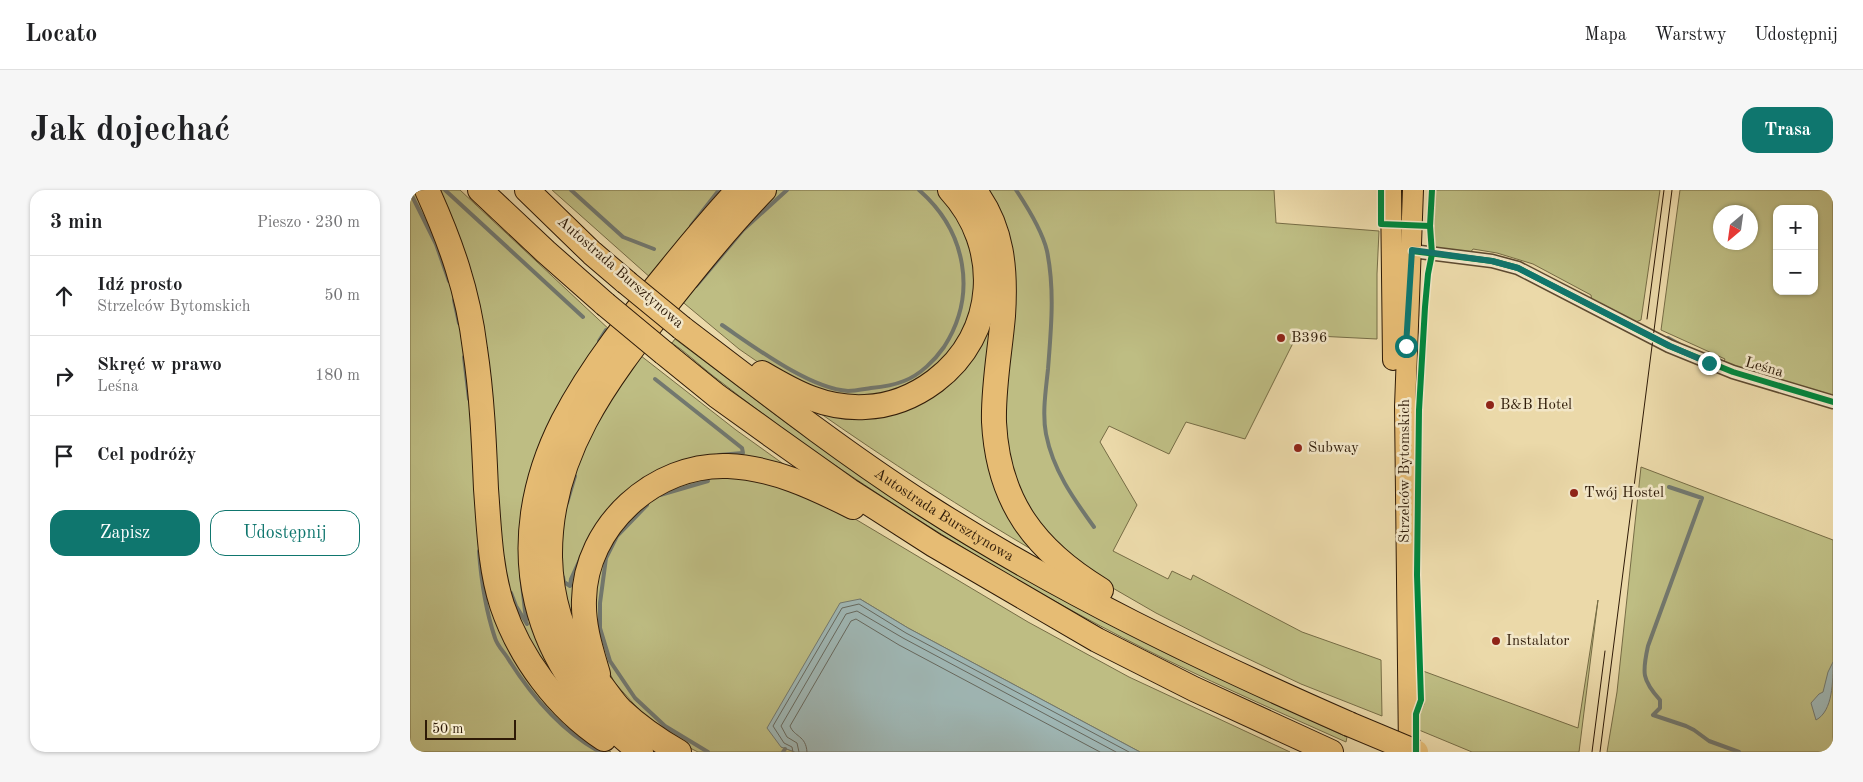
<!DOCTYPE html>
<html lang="pl">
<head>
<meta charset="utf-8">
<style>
  body { margin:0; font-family:"Old Standard TT",serif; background:#f6f6f6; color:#202124 }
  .controls { position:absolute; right:15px; top:15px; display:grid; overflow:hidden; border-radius:10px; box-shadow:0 1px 4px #0004 }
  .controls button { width:45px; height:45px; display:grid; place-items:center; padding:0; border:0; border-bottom:1px solid #e0e0e0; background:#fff; color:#202124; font:25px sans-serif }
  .compass { position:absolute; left:1303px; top:15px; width:45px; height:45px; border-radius:50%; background:#fff; box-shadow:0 1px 4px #0004; rotate:209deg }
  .scale { position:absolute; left:15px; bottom:12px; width:91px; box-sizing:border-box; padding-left:5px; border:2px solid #2e1a07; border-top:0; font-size:14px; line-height:18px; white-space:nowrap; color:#2e1a07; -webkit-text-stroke:4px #f2e6c7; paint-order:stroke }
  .stop { position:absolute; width:15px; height:15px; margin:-11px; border:4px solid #0f766e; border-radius:50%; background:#fff }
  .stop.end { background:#0f766e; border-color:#fff; box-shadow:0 1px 5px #0008 }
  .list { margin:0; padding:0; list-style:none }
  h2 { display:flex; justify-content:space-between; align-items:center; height:65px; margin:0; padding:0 20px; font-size:21px }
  h2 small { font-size:16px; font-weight:400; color:#757577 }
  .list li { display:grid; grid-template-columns:32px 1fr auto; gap:15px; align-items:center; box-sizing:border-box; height:80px; padding:0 20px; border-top:1px solid #e0e0e0 }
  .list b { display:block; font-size:19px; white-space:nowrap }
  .list p { margin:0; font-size:16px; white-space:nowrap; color:#757577 }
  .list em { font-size:16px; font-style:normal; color:#757577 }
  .actions { display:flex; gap:10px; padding:15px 20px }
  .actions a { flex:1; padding:11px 0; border:1px solid #0f766e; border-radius:15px; text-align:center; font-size:18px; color:#0f766e }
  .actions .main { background:#0f766e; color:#fff }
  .icon { flex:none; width:28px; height:28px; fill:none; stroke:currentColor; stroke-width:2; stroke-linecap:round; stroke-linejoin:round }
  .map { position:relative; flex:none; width:1423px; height:562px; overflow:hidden; border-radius:15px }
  header { display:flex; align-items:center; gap:30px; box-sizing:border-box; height:70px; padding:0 25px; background:#fff; border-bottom:1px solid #e0e0e0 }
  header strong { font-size:24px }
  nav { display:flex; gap:28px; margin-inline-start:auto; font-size:18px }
  .intro { display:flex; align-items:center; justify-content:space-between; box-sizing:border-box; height:120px; padding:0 30px }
  h1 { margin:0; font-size:35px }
  .button { padding:12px 22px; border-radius:15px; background:#0f766e; color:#fff; font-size:18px; font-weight:700 }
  main { display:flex; gap:30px; padding:0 30px }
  aside { flex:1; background:#fff; border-radius:15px; box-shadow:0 1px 4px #0004 }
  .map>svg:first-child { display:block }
  .green { fill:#bebd83; stroke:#766c45; fill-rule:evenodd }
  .water { fill:#9fb7b5; stroke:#72786f }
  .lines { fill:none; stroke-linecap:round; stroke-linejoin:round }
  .shore { stroke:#66685e; stroke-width:1 }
  .stream { stroke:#72786f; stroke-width:4 }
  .minor-casing { stroke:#5d4a30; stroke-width:15 }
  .primary-casing { stroke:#2e1a07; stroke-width:22 }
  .motorway-casing { stroke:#2e1a07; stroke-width:26 }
  .minor { stroke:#f2e6c7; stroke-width:12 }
  .primary { stroke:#e6bc74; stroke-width:20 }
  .motorway { stroke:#e6bc74; stroke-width:24 }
  .tram { stroke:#2e1a07; stroke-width:1 }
  .motorway-bridge-casing { stroke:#2e1a07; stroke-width:26; stroke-linecap:butt }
  .motorway-bridge { stroke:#e6bc74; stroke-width:24 }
  .cycleway-casing { stroke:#f2e6c7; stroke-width:9 }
  .cycleway { stroke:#00873e; stroke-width:6 }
  .route { stroke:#0f766e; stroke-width:6 }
  .poi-dot { fill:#8f2418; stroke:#f2e6c7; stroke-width:2 }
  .labels { text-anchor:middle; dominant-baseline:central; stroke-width:5; stroke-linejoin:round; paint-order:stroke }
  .street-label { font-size:15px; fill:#2e1a07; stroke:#f2e6c7 }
  .poi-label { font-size:15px; fill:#2e1a07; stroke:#f2e6c7; text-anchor:start }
</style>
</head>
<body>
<header>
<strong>Locato</strong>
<nav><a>Mapa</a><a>Warstwy</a><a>Udostępnij</a></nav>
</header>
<div class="intro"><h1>Jak dojechać</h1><a class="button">Trasa</a></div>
<main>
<aside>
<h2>3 min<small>Pieszo · 230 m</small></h2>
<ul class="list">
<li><svg class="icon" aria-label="ahead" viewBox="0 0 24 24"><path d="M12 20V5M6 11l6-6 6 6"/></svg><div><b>Idź prosto</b><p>Strzelców Bytomskich</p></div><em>50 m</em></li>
<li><svg class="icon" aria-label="right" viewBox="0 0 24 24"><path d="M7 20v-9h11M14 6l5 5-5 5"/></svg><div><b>Skręć w prawo</b><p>Leśna</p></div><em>180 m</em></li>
<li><svg class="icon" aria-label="arrive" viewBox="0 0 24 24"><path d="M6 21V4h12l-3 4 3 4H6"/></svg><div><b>Cel podróży</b></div></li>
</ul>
<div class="actions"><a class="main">Zapisz</a><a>Udostępnij</a></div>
</aside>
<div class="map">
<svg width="1423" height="562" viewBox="0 0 1423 562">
  <rect width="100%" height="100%" fill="#ebd9a9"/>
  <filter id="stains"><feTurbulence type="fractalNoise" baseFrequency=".004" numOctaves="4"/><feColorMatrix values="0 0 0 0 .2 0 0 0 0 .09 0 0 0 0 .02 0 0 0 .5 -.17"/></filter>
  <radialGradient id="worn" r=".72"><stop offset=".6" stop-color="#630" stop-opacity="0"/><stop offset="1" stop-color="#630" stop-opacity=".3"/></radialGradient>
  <!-- green -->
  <g class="green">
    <polygon points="0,0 9,0 53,128 80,397 189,555 201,562 0,562"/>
    <polygon points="23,0 50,0 202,142 132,263 161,514 102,425 80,289"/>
    <polygon points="142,0 317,0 242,89"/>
    <polygon points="365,0 527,0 535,7 558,43 567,102 554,147 528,178 488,202 436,209 368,186 329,159 269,109"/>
    <polygon points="573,0 864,0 866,33 969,41 967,84 967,149 887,145 835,249 776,232 759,264 699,236 690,252 727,315 703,361 758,389 762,381 781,390 783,385 892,442 971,470 972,526 891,494 807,454 746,423 675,382 618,321 596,267"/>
    <polygon points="1025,0 1250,0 1231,130 1223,133 1182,112 1181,105 1123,74 1087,63 1063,59 1060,63 1027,59 1023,52"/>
    <path d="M1270 0H1423V206L1370 193 1371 188 1363 186 1362 191 1312 175 1315 169 1251 140ZM1367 19H1404V101H1367ZM1310 22H1340V52H1310Z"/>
    <path d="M584 61 578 207 631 365C553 319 478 271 404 219L535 192Z"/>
    <path d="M265 149 375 232 418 263 597 377 678 423 764 467 937 547 936 552C876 525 816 499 757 470 637 411 523 342 413 267 375 241 338 213 302 185 288 174 276 162 262 153Z"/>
    <polygon points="226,162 326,240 386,283 322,270 197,330 168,454 146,365 163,270"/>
    <polygon points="1231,277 1423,350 1423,562 1197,562 1207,502"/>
    <polygon points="337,285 420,314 618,432 719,487 880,562 730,562 498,438 450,409 371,557 385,562 288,562 282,559 232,523 204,492 187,455 180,418 196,354 235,309 281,288"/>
    <polygon points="1188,410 1169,562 1062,562 1009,540 1009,526 1014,514 1013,481 1168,538"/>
  </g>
  <!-- water -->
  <g class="water">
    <polygon points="450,409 498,438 730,562 385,562 371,557 357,538 430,413"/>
    <path d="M1423 472C1423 491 1423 521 1406 530L1401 513 1409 504 1413 502 1418 482Z"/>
  </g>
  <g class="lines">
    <!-- shore -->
    <g class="shore">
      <polyline points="383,562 382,557 374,553 363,536 432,418 449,414 496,443 719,562"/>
      <polyline points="389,562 387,553 377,547 371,536 436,424 447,421 493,448 706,562"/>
      <path d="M397 562C396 545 384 547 380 536L441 431 446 429 489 455 690 562"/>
    </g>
    <!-- stream -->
    <g class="stream">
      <polyline points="35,0 173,127"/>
      <polyline points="161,0 213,47 244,59"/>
      <path d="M606 0C618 18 632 40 637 61 645 100 641 140 638 179 636 199 632 223 636 244 643 280 663 308 684 337"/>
      <polyline points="0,2 26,54 39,91"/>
      <polyline points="281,36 309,0"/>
      <polyline points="286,96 333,40 377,0"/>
      <polyline points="44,110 49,133"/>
      <path d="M312 135C343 156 400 199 438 201 446 201 454 199 461 198 472 197 484 195 494 191 510 185 525 170 534 157 568 104 556 41 509 0"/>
      <polyline points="1258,148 1269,154"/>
      <polyline points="189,151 196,140"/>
      <polyline points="54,167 59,209"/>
      <polyline points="245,189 332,258 333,263 309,265"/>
      <path d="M1259 297 1292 308 1238 456C1232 483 1232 490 1250 510V518L1243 525 1276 536 1284 540 1299 551 1329 562"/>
      <polyline points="250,305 298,291"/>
      <polyline points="157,313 165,286"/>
      <polyline points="237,315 207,346 196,368 190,413 190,438 200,471 225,508 255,536 298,562"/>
      <path d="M69 361C71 389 76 421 85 448 87 455 93 461 97 467 120 504 151 541 190 562"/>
      <polyline points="111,385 116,430"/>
      <polyline points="153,387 154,392 160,396 161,389 172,365"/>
      <polyline points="101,403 106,416 117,434"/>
      <polyline points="373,562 375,559"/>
    </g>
    <!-- minor casing -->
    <g class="minor-casing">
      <polyline id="minor" points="1002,61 1082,71 1108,78 1259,156 1323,182 1423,212"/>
    </g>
    <!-- primary casing -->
    <g class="primary-casing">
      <g id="primary">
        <polyline points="981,0 983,170"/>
        <polyline points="999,562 995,217 1003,0"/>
      </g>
    </g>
    <!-- motorway casing -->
    <g class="motorway-casing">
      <g id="motorway">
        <path d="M17 0C41 53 58 101 65 159 72 205 74 252 76 299 79 337 80 378 92 415 110 468 147 518 194 549"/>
        <polyline points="70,0 136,62 195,114"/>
        <polyline points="117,0 182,63 216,92"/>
        <path d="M564 0C593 37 596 81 593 126 590 161 583 197 584 232 588 312 625 360 691 400"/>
        <path id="s1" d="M272 138C352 199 431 261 515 315 649 401 793 470 939 534"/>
        <polyline points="254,163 307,206 364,247 440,301 524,355 687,450 784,499 921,562"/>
        <path d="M352 183C386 203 415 219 455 217 481 216 505 206 525 191 588 144 592 56 540 0"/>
        <path d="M188 484C181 460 173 436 174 410 175 336 245 273 318 276 363 278 403 297 443 317"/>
        <path d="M231 562C120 480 90 355 153 231 182 175 222 126 262 77 283 51 305 25 328 0"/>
        <path d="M269 562C248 550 228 536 211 520 204 513 198 504 192 496 186 489 179 484 174 477 151 444 141 406 140 367 139 265 196 191 256 115 287 76 319 36 354 0"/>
      </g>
    </g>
    <!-- minor -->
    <use href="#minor" class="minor"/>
    <!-- primary -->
    <use href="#primary" class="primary"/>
    <!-- motorway -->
    <use href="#motorway" class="motorway"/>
    <!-- tram -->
    <g class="tram">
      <polyline points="1237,129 1254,0"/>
      <polyline points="1182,562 1195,461"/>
      <polyline points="1190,562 1262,0"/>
    </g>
    <!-- motorway-bridge casing -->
    <g class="motorway-bridge-casing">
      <g id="motorway-bridge">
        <polyline points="216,92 272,138"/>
        <polyline points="195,114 254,163"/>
        <polyline points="939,534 1006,562"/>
      </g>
    </g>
    <!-- motorway-bridge -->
    <use href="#motorway-bridge" class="motorway-bridge"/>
    <!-- cycleway casing -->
    <g class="cycleway-casing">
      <g id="cycleway">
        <polyline points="971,0 971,34 1020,36"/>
        <polyline points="1002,61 1082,71 1108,78 1259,156 1323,182 1423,212"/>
        <polyline points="1006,562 1006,524 1011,510 1007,385 1009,220 1015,117 1018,84 1022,64 1020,36 1022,0"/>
      </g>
    </g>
    <!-- cycleway -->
    <use href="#cycleway" class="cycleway"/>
  </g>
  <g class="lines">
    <!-- route -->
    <polyline class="route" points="996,156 1002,60 1082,71 1108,78 1260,156 1299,173"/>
  </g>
  <!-- markers -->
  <g class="poi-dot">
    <circle cx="871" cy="148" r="5"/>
    <circle cx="1080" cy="215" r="5"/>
    <circle cx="888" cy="258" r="5"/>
    <circle cx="1164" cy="303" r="5"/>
    <circle cx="1086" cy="451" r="5"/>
  </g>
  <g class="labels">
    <!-- street labels -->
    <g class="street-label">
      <text transform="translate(210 83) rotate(41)">Autostrada Bursztynowa</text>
      <text transform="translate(1354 178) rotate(16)">Leśna</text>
      <text transform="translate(995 281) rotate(-90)">Strzelców Bytomskich</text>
      <text stroke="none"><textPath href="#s1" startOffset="322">Autostrada Bursztynowa</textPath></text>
    </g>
    <!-- poi labels -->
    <g class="poi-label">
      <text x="881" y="148">B396</text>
      <text x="1090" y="215">B&amp;B Hotel</text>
      <text x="898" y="258">Subway</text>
      <text x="1174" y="303">Twój Hostel</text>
      <text x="1096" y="451">Instalator</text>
    </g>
  </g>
  <rect width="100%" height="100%" filter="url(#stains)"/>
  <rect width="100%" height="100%" fill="url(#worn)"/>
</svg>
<div class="controls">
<button>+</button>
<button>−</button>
</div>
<svg class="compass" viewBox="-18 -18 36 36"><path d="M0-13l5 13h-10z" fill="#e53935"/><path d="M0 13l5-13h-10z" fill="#757577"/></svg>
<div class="scale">50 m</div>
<div class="stop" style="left:996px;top:156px"></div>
<div class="stop end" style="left:1299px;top:173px"></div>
</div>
</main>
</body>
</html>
